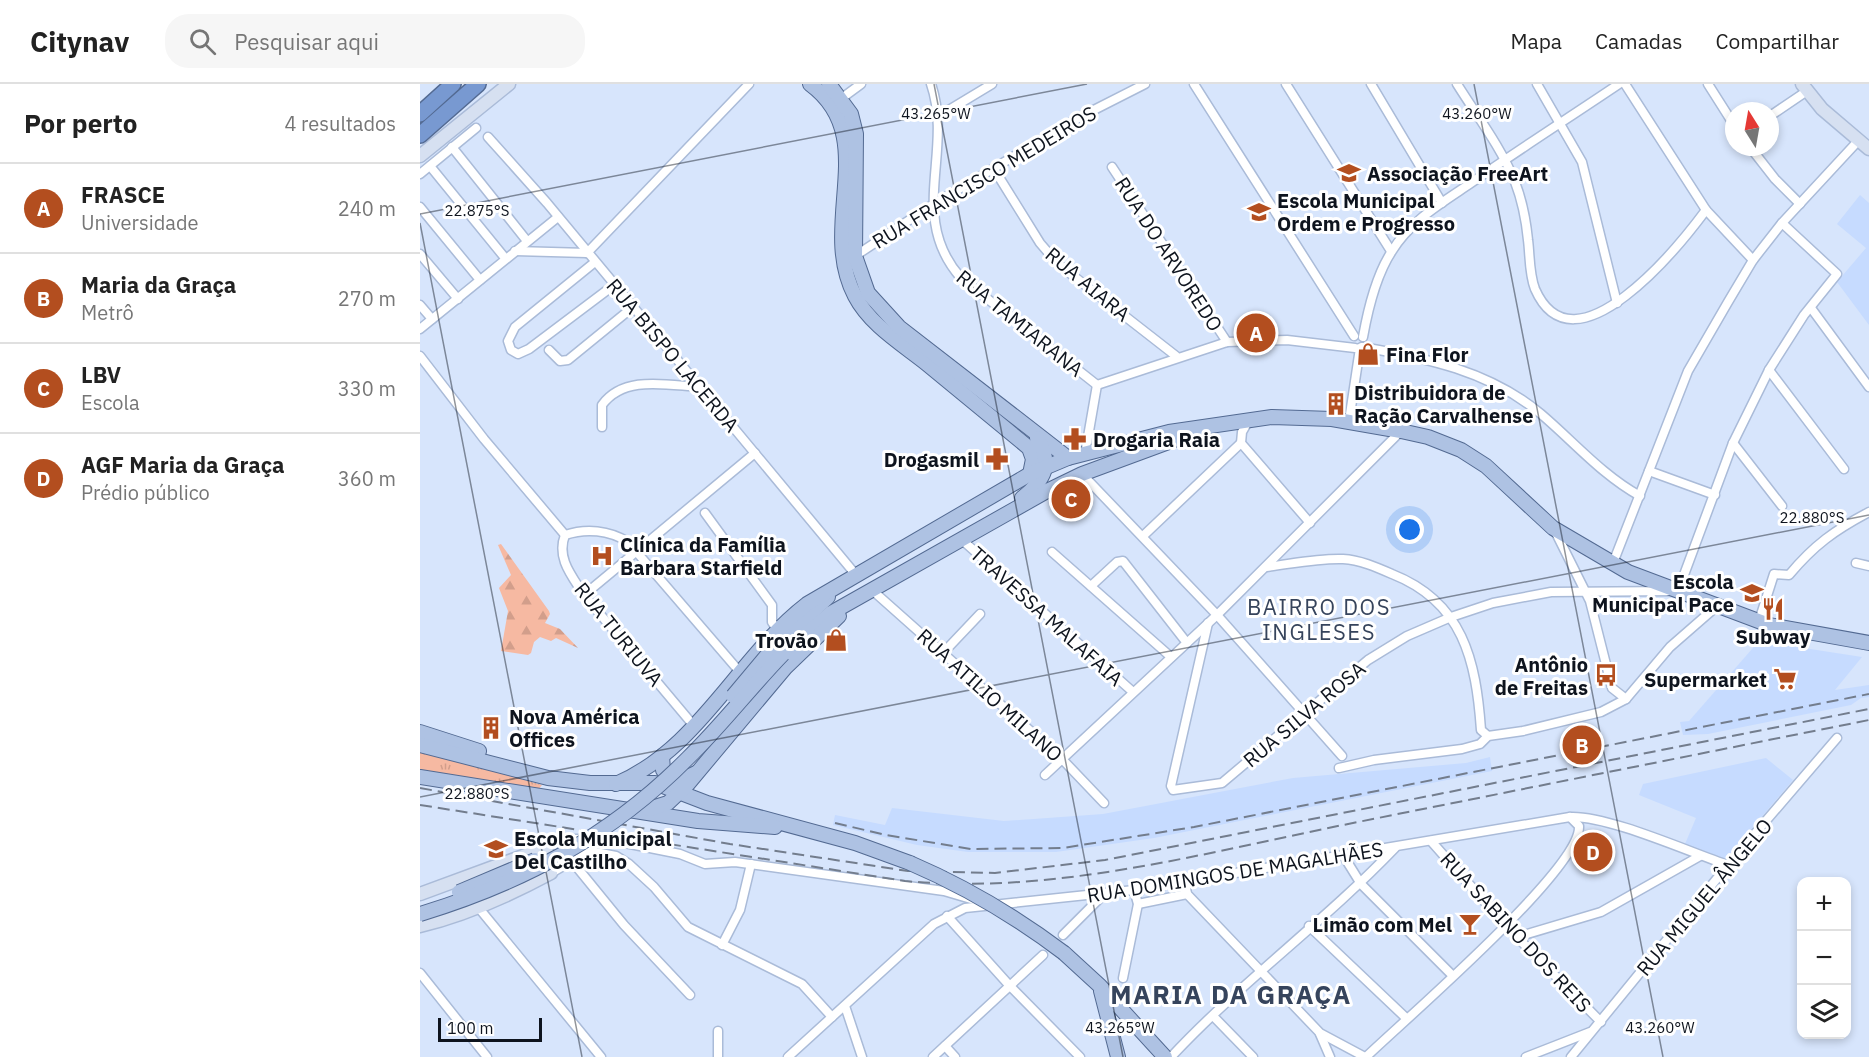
<!DOCTYPE html>
<html lang="pt">
<head>
<meta charset="utf-8">
<style>
  body { margin:0; font-family:"IBM Plex Sans",sans-serif; background:#f6f6f6; color:#222 }
  .controls { position:absolute; right:18px; bottom:18px; display:grid; overflow:hidden; border-radius:12px; box-shadow:0 3px 9px #0003 }
  .controls button { width:54px; height:54px; display:grid; place-items:center; padding:0; border:0; border-bottom:2px solid #e0e0e0; background:#fff; color:#222; font:30px sans-serif }
  .compass { position:absolute; left:1305px; top:18px; width:54px; height:54px; border-radius:50%; background:#fff; box-shadow:0 3px 9px #0003; rotate:349deg }
  .scale { position:absolute; left:18px; bottom:15px; width:104px; box-sizing:border-box; padding-left:6px; border:3px solid #0e141e; border-top:0; font-size:16px; line-height:21px; white-space:nowrap; color:#0e141e; -webkit-text-stroke:4px #fff; paint-order:stroke }
  .you { position:absolute; left:990px; top:446px; width:21px; height:21px; margin:-15px; border:4px solid #fff; border-radius:50%; background:#1a73e8; box-shadow:0 0 0 9px #1a73e833 }
  .badge { display:grid; place-items:center; width:39px; height:39px; border-radius:50%; background:#b34e1f; color:#fff; font-size:20px; font-weight:700 }
  .pin { position:absolute; translate:-50% -50%; border:3px solid #fff; box-shadow:0 2px 6px #0006 }
  .list { margin:0; padding:0; list-style:none }
  h2 { display:flex; justify-content:space-between; align-items:center; height:78px; margin:0; padding:0 24px; font-size:26px }
  h2 small { font-size:20px; font-weight:400; color:#767676 }
  .list li { display:grid; grid-template-columns:39px 1fr auto; gap:18px; align-items:center; box-sizing:border-box; height:90px; padding:0 24px; border-top:2px solid #e0e0e0 }
  .list b { display:block; font-size:22px; white-space:nowrap }
  .list p { margin:0; font-size:20px; white-space:nowrap; color:#767676 }
  .list em { font-size:20px; font-style:normal; color:#767676 }
  .icon { flex:none; width:33px; height:33px; fill:none; stroke:currentColor; stroke-width:2; stroke-linecap:round; stroke-linejoin:round }
  .map { position:relative; flex:none; width:1449px; height:973px; overflow:hidden }
  header { display:flex; align-items:center; gap:36px; box-sizing:border-box; height:84px; padding:0 30px; background:#fff; border-bottom:2px solid #e0e0e0 }
  header strong { font-size:28px }
  nav { display:flex; gap:33px; margin-inline-start:auto; font-size:21px }
  .search { width:420px; height:54px; background:#f6f6f6; display:flex; align-items:center; gap:15px; box-sizing:border-box; padding:0 21px; border-radius:24px; color:#767676; font-size:22px }
  main { display:flex }
  aside { flex:1; background:#fff }
  .map>svg:first-child { display:block }
  .built { fill:#c6dbff }
  .grass { fill:url(#grass-tufts) }
  .forest { fill:url(#forest-firs) }
  .lines { fill:none; stroke-linecap:round; stroke-linejoin:round }
  .street-casing { stroke:#aabbd8; stroke-width:11 }
  .secondary-casing { stroke:#aabbd8; stroke-width:15 }
  .primary-casing { stroke:#536a92; stroke-width:16 }
  .highway-casing { stroke:#536a92; stroke-width:18 }
  .street { stroke:#fff; stroke-width:8 }
  .secondary { stroke:#d6e0f1; stroke-width:12 }
  .primary { stroke:#aec2e3; stroke-width:14 }
  .highway { stroke:#7899d1; stroke-width:15 }
  .rail { stroke:#737d8d; stroke-width:2; stroke-dasharray:12 6; stroke-linecap:butt }
  .primary-bridge-casing { stroke:#536a92; stroke-width:16; stroke-linecap:butt }
  .primary-bridge { stroke:#aec2e3; stroke-width:14 }
  .ticks { fill:none; stroke:#0e141e; stroke-width:1.5; stroke-opacity:0.45 }
  .labels { text-anchor:middle; dominant-baseline:central; stroke-width:6; stroke-linejoin:round; paint-order:stroke }
  .poi-label { font-size:20px; font-weight:bold; fill:#0e141e; stroke:#fff; text-anchor:start }
  .street-label { font-size:20px; fill:#0e141e; stroke:#fff }
  .quarter-label { font-size:22px; letter-spacing:1.5px; fill:#36445c; stroke:#fff }
  .district-label { font-size:26px; font-weight:bold; letter-spacing:1.5px; fill:#36445c; stroke:#fff }
  .ticks-label { font-size:15px; text-anchor:middle; fill:#0e141e; stroke:#fff; stroke-width:6; stroke-linejoin:round; paint-order:stroke }
</style>
</head>
<body>
<header>
<strong>Citynav</strong>
<div class="search"><svg class="icon" aria-label="search" viewBox="0 0 24 24"><circle cx="10" cy="10" r="6"/><path d="M15 15l6 6"/></svg>Pesquisar aqui</div>
<nav><a>Mapa</a><a>Camadas</a><a>Compartilhar</a></nav>
</header>
<main>
<aside>
<h2>Por perto<small>4 resultados</small></h2>
<ul class="list">
<li><span class="badge">A</span><div><b>FRASCE</b><p>Universidade</p></div><em>240 m</em></li>
<li><span class="badge">B</span><div><b>Maria da Graça</b><p>Metrô</p></div><em>270 m</em></li>
<li><span class="badge">C</span><div><b>LBV</b><p>Escola</p></div><em>330 m</em></li>
<li><span class="badge">D</span><div><b>AGF Maria da Graça</b><p>Prédio público</p></div><em>360 m</em></li>
</ul>
</aside>
<div class="map">
<svg width="1449" height="973" viewBox="0 0 1449 973">
  <defs>
    <pattern id="grass-tufts" width="24" height="20" patternUnits="userSpaceOnUse" patternTransform="scale(1.5)"><rect width="24" height="20" fill="#f6b9a2"/><path d="M3 7l-1-3M5 7V3M7 7l1-3M15 17l-1-3M17 17v-4M19 17l1-3" fill="none" stroke="#d29e8b"/></pattern>
    <pattern id="forest-firs" width="22" height="20" patternUnits="userSpaceOnUse" patternTransform="scale(1.5)"><rect width="22" height="20" fill="#f6b9a2"/><path d="M5 1l3.5 6h-7zM16 11l3.5 6h-7z" fill="#d29e8b"/></pattern>
  </defs>
  <rect width="100%" height="100%" fill="#d7e5fc"/>
  <!-- built -->
  <g class="built">
    <polygon points="1440,111 1449,119 1449,241 1417,198 1446,164 1417,140"/>
    <polygon points="1339,557 1442,573 1415,606 1449,601 1449,613 1441,614 1431,621 1288,650 1263,651 1260,638 1269,637"/>
    <polygon points="1070,673 1072,687 734,754 636,768 548,768 497,761 413,741 415,731 465,741 472,724 584,737 683,730 873,694 1046,679"/>
    <polygon points="1346,674 1373,696 1305,776 1265,760 1276,734 1219,711 1223,700"/>
  </g>
  <!-- grass -->
  <polygon class="grass" points="0,666 122,701 118,706 0,686"/>
  <!-- forest -->
  <polygon class="forest" points="81,460 129,527 130,530 125,539 140,545 158,564 136,554 131,557 120,553 114,558 111,569 108,571 81,567 88,527 79,504 91,491 78,461"/>
  <g class="lines">
    <!-- street casing -->
    <g class="street-casing">
      <g id="street">
        <path d="M511 0C534 67 487 133 541 194L677 301"/>
        <polyline points="774,0 934,252"/>
        <polyline points="866,0 971,167"/>
        <polyline points="951,0 1022,119"/>
        <path d="M1037 0C1057 32 1081 63 1095 98 1102 116 1106 136 1108 156 1110 171 1109 190 1115 205 1154 294 1260 161 1286 126"/>
        <polyline points="1117,0 1162,78 1197,219"/>
        <polyline points="1205,0 1286,126 1333,176"/>
        <polyline points="1288,0 1314,41"/>
        <polyline points="422,14 441,0"/>
        <polyline points="519,32 572,0"/>
        <polyline points="1350,32 1387,7"/>
        <polyline points="68,53 127,119 436,491"/>
        <polyline points="32,63 107,157"/>
        <polyline points="1330,63 1355,95 1380,120"/>
        <polyline points="10,82 85,174"/>
        <polyline points="692,83 807,258"/>
        <polyline points="574,85 620,159 638,180 756,272"/>
        <polyline points="0,90 56,44"/>
        <polyline points="0,123 60,196"/>
        <polyline points="95,167 167,169"/>
        <polyline points="167,169 329,0"/>
        <polyline points="0,170 38,215"/>
        <polyline points="435,172 512,121 662,32 725,0"/>
        <polyline points="175,178 95,243 88,257 91,266 98,270 109,265 194,201"/>
        <polyline points="0,221 12,235"/>
        <polyline points="1391,224 1449,303"/>
        <polyline points="0,245 138,133"/>
        <path d="M943 253C948 225 956 191 972 167 990 137 1023 118 1051 99 1100 65 1150 33 1199 0"/>
        <path d="M942 263C1006 274 1070 287 1121 330 1154 358 1182 391 1220 412"/>
        <polyline points="129,266 140,277 148,276 213,223"/>
        <polyline points="0,272 64,355 145,451"/>
        <polyline points="1349,286 1424,385"/>
        <polyline points="677,301 807,258 867,256 935,264"/>
        <polyline points="829,336 822,348 821,359 890,439"/>
        <polyline points="929,337 940,264"/>
        <path d="M182 343V321C204 291 246 301 279 303"/>
        <polyline points="1313,359 1362,422"/>
        <polyline points="665,370 677,301"/>
        <polyline points="1229,387 1295,411"/>
        <polyline points="662,390 797,531 922,672"/>
        <polyline points="285,429 352,521 352,538 356,544"/>
        <polyline points="1135,447 1170,517 1192,604 1206,615"/>
        <path d="M145 451C136 474 152 492 164 511L274 642"/>
        <path d="M145 451C166 444 189 446 208 458L319 587"/>
        <polyline points="723,452 821,359"/>
        <polyline points="541,455 713,608"/>
        <polyline points="632,468 751,573"/>
        <polyline points="1193,479 1268,287 1308,218 1333,176 1362,139 1438,57"/>
        <polyline points="1436,479 1449,482"/>
        <path d="M846 483C871 480 898 474 923 475 940 476 956 483 972 490 1043 518 1056 576 1061 646L1068 652"/>
        <polyline points="671,502 697,478 703,477 767,559"/>
        <polyline points="452,506 642,675 684,719"/>
        <polyline points="164,511 335,369"/>
        <path d="M1339 537 1354 490 1369 491C1394 461 1415 446 1449 428"/>
        <polyline points="788,539 751,702 753,706 802,699 948,576 987,552 1031,533 1073,519 1131,508 1258,507 1313,359 1349,286 1384,231 1417,190 1362,139"/>
        <polyline points="523,569 560,530"/>
        <polyline points="919,684 954,676 1042,665 1060,660 1068,652 1103,647 1181,628 1206,615 1250,563 1297,522"/>
        <polyline points="625,691 797,531 981,347"/>
        <polyline points="151,755 185,755 260,770 285,780 315,778 524,807 551,815"/>
        <polyline points="1011,757 1087,843 1181,938"/>
        <polyline points="117,766 141,756 156,756"/>
        <polyline points="923,771 941,800 1032,891"/>
        <polyline points="151,776 204,841 270,911"/>
        <polyline points="131,789 170,767 196,772 209,780 234,803 268,843 382,900 412,933"/>
        <polyline points="765,798 767,810 900,949 945,973"/>
        <polyline points="718,820 767,810"/>
        <polyline points="58,823 181,973"/>
        <polyline points="527,832 589,901 660,973"/>
        <polyline points="889,842 986,934"/>
        <polyline points="643,851 685,809"/>
        <polyline points="1097,853 1181,828 1280,772"/>
        <polyline points="302,861 320,826 331,780"/>
        <polyline points="0,889 67,973"/>
        <polyline points="703,894 718,820 714,806"/>
        <polyline points="425,922 442,973"/>
        <polyline points="793,932 833,973"/>
        <polyline points="298,947 298,973"/>
        <polyline points="900,950 910,973"/>
        <polyline points="525,962 535,973"/>
        <path d="M368 973 514 840 545 824 714 806 1150 733C1187 731 1269 768 1308 781"/>
        <polyline points="513,973 623,871"/>
        <path d="M751 973C821 898 904 838 975 764"/>
        <path d="M946 973C982 938 1162 784 1159 742L1150 733"/>
        <polyline points="1106,973 1170,948"/>
        <polyline points="1151,973 1308,781 1417,654"/>
      </g>
    </g>
    <!-- secondary casing -->
    <g class="secondary-casing">
      <g id="secondary">
        <polyline points="1382,0 1402,25 1449,65"/>
        <polyline points="0,72 89,0"/>
        <path d="M0 810 114 768H127L132 775 131 789C90 811 46 831 0 842"/>
      </g>
    </g>
    <!-- primary casing -->
    <g class="primary-casing">
      <g id="primary">
        <path d="M390 0C462 53 397 140 435 212 450 241 482 260 507 280 541 308 575 336 609 364L613 375 610 390"/>
        <polyline points="409,0 431,30 436,50 435,172 448,209 479,243 648,374"/>
        <path d="M602 414C625 396 633 380 617 354"/>
        <polyline points="354,563 408,513"/>
        <polyline points="363,570 411,529 627,407 662,390 765,352"/>
        <polyline points="0,648 59,667"/>
        <polyline points="0,661 128,694 170,699 235,699 287,719 435,759 490,779"/>
        <path d="M242 672 243 686C253 699 264 695 276 689"/>
        <polyline points="0,693 278,737 355,743"/>
        <path d="M196 700C279 665 318 573 387 520L610 390 648 374 749 348 852 333 912 335 981 347 1008 353 1041 366 1066 382 1133 444 1208 488 1349 541 1449 559"/>
        <polyline points="229,725 248,719 267,701 365,584 419,532"/>
        <polyline points="644,869 680,902 745,973"/>
        <polyline points="681,907 698,973"/>
      </g>
    </g>
    <!-- highway casing -->
    <g class="highway-casing">
      <g id="highway">
        <polyline points="0,30 33,0"/>
        <polyline points="0,51 58,0"/>
      </g>
    </g>
    <!-- street -->
    <use href="#street" class="street"/>
    <!-- secondary -->
    <use href="#secondary" class="secondary"/>
    <!-- primary -->
    <use href="#primary" class="primary"/>
    <!-- highway -->
    <use href="#highway" class="highway"/>
    <!-- rail -->
    <g class="rail">
      <polyline points="0,704 310,760 488,787 575,789 685,776 1449,625"/>
      <path d="M0 721 485 797C631 811 780 770 923 741 1098 706 1274 671 1449 636"/>
      <polyline points="415,739 466,751 551,765 643,764 774,743 1449,610"/>
    </g>
    <!-- primary-bridge casing -->
    <g class="primary-bridge-casing">
      <g id="primary-bridge">
        <polyline points="313,612 354,563"/>
        <path d="M490 779C546 803 595 832 644 869"/>
        <polyline points="39,808 115,776"/>
        <path d="M0 830C103 799 192 751 268 674 302 641 330 604 363 570"/>
      </g>
    </g>
    <!-- primary-bridge -->
    <use href="#primary-bridge" class="primary-bridge"/>
  </g>
  <!-- ticks -->
  <path class="ticks" d="M514 0 703 973M1054 0 1243 973M0 130 667 0M0 139 162 973M0 713 1449 431"/>
  <!-- icons -->
  <defs>
    <g id="school-bare" transform="scale(1.8)"><path d="M0-5L7-2L0 1L-7-2ZM-4 1L0 2.5L4 1V4Q0 6-4 4Z" fill="#b34e1f" stroke="#fff" stroke-width="2.5" paint-order="stroke"/></g>
    <g id="shop-bare" transform="scale(1.8)"><path d="M-5-2.5h2.3a2.7 3.5 0 0 1 5.4 0H5L5.5 6h-11ZM-1.5-2.5h3a1.5 2.3 0 0 0-3 0Z" fill="#b34e1f" stroke="#fff" stroke-width="2.5" paint-order="stroke"/></g>
    <g id="building-bare" transform="scale(1.8)"><path d="M-4-6H4V6H1V3H-1V6H-4ZM-2.5-4.3h1.7v1.8h-1.7ZM.8-4.3h1.7v1.8H.8ZM-2.5-1h1.7V.8h-1.7ZM.8-1h1.7V.8H.8Z" fill="#b34e1f" stroke="#fff" stroke-width="2.5" paint-order="stroke"/></g>
    <g id="pharmacy-bare" transform="scale(1.8)"><path d="M-2-6h4v4h4v4h-4v4h-4v-4h-4v-4h4Z" fill="#b34e1f" stroke="#fff" stroke-width="2.5" paint-order="stroke"/></g>
    <g id="hospital-bare" transform="scale(1.8)"><path d="M-5-5h3v3.5h4V-5h3V5h-3V1.5h-4V5h-3Z" fill="#b34e1f" stroke="#fff" stroke-width="2.5" paint-order="stroke"/></g>
    <g id="restaurant-bare" transform="scale(1.8)"><path d="M-5-6h1v4h1v-4h1v4h1v-4h1v5L-1.5 .5V6h-2V.5L-5-1ZM5-6V6H3V1.5H1.5Q1.5-4 5-6Z" fill="#b34e1f" stroke="#fff" stroke-width="2.5" paint-order="stroke"/></g>
    <g id="bus-bare" transform="scale(1.8)"><path d="M-5-6H5V4H4V6H2V4H-2V6H-4V4H-5ZM-3.5-4V0h7V-4ZM-3.5 1.2v1.5H-2V1.2ZM2 1.2v1.5H3.5V1.2Z" fill="#b34e1f" stroke="#fff" stroke-width="2.5" paint-order="stroke"/></g>
    <g id="supermarket-bare" transform="scale(1.8)"><path d="M-6-5.5h2.5l.6 2H6L4.5 2H-2.5L-4.4-4H-6ZM-1.5 3.2a1.3 1.3 0 1 0 .1 0ZM3 3.2a1.3 1.3 0 1 0 .1 0Z" fill="#b34e1f" stroke="#fff" stroke-width="2.5" paint-order="stroke"/></g>
    <g id="bar-bare" transform="scale(1.8)"><path d="M-6-5H6L.8 .8V4.5H3.5V6h-7V4.5H-.8V.8Z" fill="#b34e1f" stroke="#fff" stroke-width="2.5" paint-order="stroke"/></g>
  </defs>
  <g fill-rule="evenodd">
    <use href="#school-bare" x="929" y="89"/>
    <use href="#school-bare" x="839" y="128"/>
    <use href="#shop-bare" x="948" y="270"/>
    <use href="#building-bare" x="916" y="320"/>
    <use href="#pharmacy-bare" x="655" y="355"/>
    <use href="#pharmacy-bare" x="577" y="375"/>
    <use href="#hospital-bare" x="182" y="472"/>
    <use href="#school-bare" x="1332" y="509"/>
    <use href="#restaurant-bare" x="1353" y="525"/>
    <use href="#shop-bare" x="416" y="556"/>
    <use href="#bus-bare" x="1186" y="591"/>
    <use href="#supermarket-bare" x="1365" y="595"/>
    <use href="#building-bare" x="71" y="644"/>
    <use href="#school-bare" x="76" y="765"/>
    <use href="#bar-bare" x="1050" y="840"/>
  </g>
  <g class="labels">
    <!-- poi labels -->
    <g class="poi-label">
      <text x="947" y="89">Associação FreeArt</text>
      <text x="857" y="116">Escola Municipal<tspan x="857" dy="23">Ordem e Progresso</tspan></text>
      <text x="966" y="270">Fina Flor</text>
      <text x="934" y="308">Distribuidora de<tspan x="934" dy="23">Ração Carvalhense</tspan></text>
      <text x="673" y="355">Drogaria Raia</text>
      <text x="559" y="375" text-anchor="end">Drogasmil</text>
      <text x="200" y="460">Clínica da Família<tspan x="200" dy="23">Barbara Starfield</tspan></text>
      <text x="1314" y="497" text-anchor="end">Escola<tspan x="1314" dy="23">Municipal Pace</tspan></text>
      <text x="1353" y="552" text-anchor="middle">Subway</text>
      <text x="398" y="556" text-anchor="end">Trovão</text>
      <text x="1168" y="580" text-anchor="end">Antônio<tspan x="1168" dy="23">de Freitas</tspan></text>
      <text x="1347" y="595" text-anchor="end">Supermarket</text>
      <text x="89" y="632">Nova América<tspan x="89" dy="23">Offices</tspan></text>
      <text x="94" y="754">Escola Municipal<tspan x="94" dy="23">Del Castilho</tspan></text>
      <text x="1032" y="840" text-anchor="end">Limão com Mel</text>
    </g>
    <!-- street labels -->
    <g class="street-label">
      <text transform="translate(564 93) rotate(-31)">RUA FRANCISCO MEDEIROS</text>
      <text transform="translate(749 170) rotate(57)">RUA DO ARVOREDO</text>
      <text transform="translate(668 200) rotate(40)">RUA AIARA</text>
      <text transform="translate(600 239) rotate(39)">RUA TAMIARANA</text>
      <text transform="translate(253 271) rotate(50)">RUA BISPO LACERDA</text>
      <text transform="translate(627 532) rotate(42)">TRAVESSA MALAFAIA</text>
      <text transform="translate(199 550) rotate(51)">RUA TURIUVA</text>
      <text transform="translate(570 611) rotate(42)">RUA ATILIO MILANO</text>
      <text transform="translate(884 630) rotate(-40)">RUA SILVA ROSA</text>
      <text transform="translate(815 788) rotate(-9)">RUA DOMINGOS DE MAGALHÃES</text>
      <text transform="translate(1284 813) rotate(-50)">RUA MIGUEL ÂNGELO</text>
      <text transform="translate(1096 848) rotate(47)">RUA SABINO DOS REIS</text>
    </g>
    <!-- quarter labels -->
    <g class="quarter-label">
      <text x="899" y="522">BAIRRO DOS<tspan x="899" dy="25">INGLESES</tspan></text>
    </g>
    <!-- district labels -->
    <g class="district-label">
      <text x="811" y="910">MARIA DA GRAÇA</text>
    </g>
  </g>
  <g class="ticks-label">
    <text x="516" y="35">43.265°W</text>
    <text x="1057" y="35">43.260°W</text>
    <text x="57" y="132">22.875°S</text>
    <text x="1392" y="439">22.880°S</text>
    <text x="57" y="715">22.880°S</text>
    <text x="700" y="949">43.265°W</text>
    <text x="1240" y="949">43.260°W</text>
  </g>
</svg>
<div class="controls">
<button>+</button>
<button>−</button>
<button><svg class="icon" aria-label="layers" viewBox="0 0 24 24"><path d="M12 4l9 5-9 5-9-5zM3 14l9 5 9-5"/></svg></button>
</div>
<svg class="compass" viewBox="-18 -18 36 36"><path d="M0-13l5 13h-10z" fill="#e53935"/><path d="M0 13l5-13h-10z" fill="#767676"/></svg>
<div class="scale">100 m</div>
<div class="you"></div>
<div class="pin badge" style="left:836px;top:249px">A</div>
<div class="pin badge" style="left:1162px;top:661px">B</div>
<div class="pin badge" style="left:651px;top:415px">C</div>
<div class="pin badge" style="left:1173px;top:768px">D</div>
</div>
</main>
</body>
</html>
